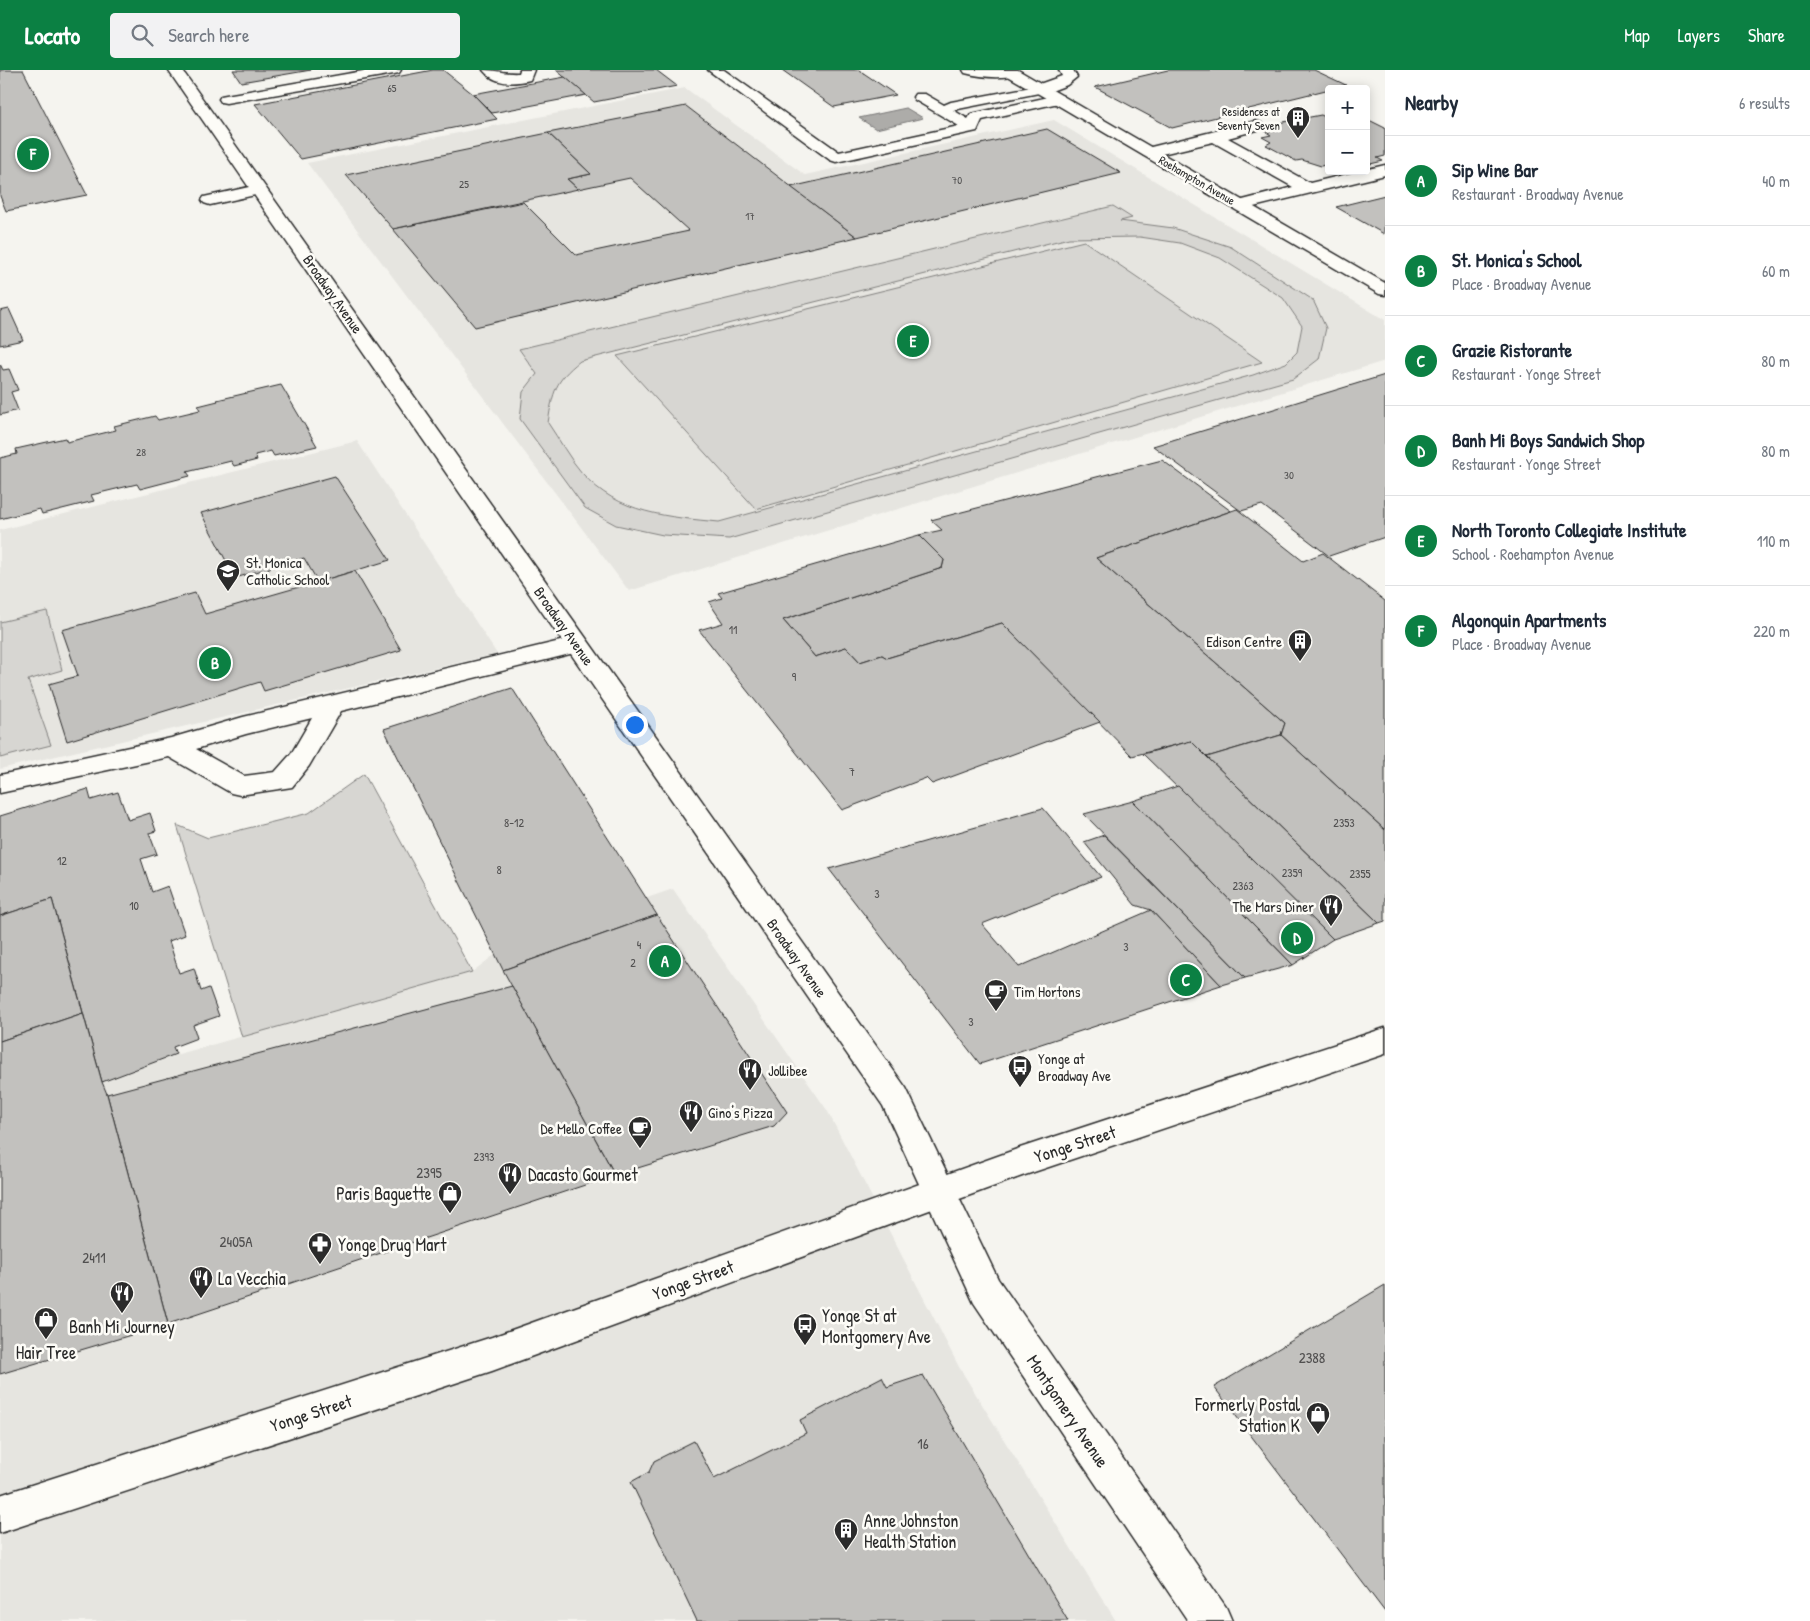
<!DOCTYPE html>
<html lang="en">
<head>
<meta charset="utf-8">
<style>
  body { margin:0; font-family:"Patrick Hand",sans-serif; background:#f2f2f3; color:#1f2937 }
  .controls { position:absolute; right:15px; top:15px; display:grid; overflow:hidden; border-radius:5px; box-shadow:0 2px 12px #0003 }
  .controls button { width:45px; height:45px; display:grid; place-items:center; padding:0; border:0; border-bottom:1px solid #e0e1e3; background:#fff; color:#1f2937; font:25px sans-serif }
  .you { position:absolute; left:634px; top:654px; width:18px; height:18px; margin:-12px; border:4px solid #fff; border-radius:50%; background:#1a73e8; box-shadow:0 0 0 8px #1a73e833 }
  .badge { display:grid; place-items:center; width:32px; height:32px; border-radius:50%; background:#0b8043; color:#fff; font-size:16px; font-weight:700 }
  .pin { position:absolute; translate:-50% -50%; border:2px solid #fff; box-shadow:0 1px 5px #0006 }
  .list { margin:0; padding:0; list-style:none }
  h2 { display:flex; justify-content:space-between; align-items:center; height:65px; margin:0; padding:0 20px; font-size:21px }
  h2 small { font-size:16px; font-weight:400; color:#747a83 }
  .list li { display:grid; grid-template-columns:32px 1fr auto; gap:15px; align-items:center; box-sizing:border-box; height:90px; padding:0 20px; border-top:1px solid #e0e1e3 }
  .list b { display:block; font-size:19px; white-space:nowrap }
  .list p { margin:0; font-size:16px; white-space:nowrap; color:#747a83 }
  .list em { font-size:16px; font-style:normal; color:#747a83 }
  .icon { flex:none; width:28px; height:28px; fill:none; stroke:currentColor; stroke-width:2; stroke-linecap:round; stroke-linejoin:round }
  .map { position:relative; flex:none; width:1385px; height:1551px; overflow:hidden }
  header { display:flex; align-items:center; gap:30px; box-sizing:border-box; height:70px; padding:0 25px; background:#0b8043; color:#fff }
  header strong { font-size:24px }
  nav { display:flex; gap:28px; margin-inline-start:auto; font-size:18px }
  .search { width:350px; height:45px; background:#f2f2f3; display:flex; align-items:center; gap:12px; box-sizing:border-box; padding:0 18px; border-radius:5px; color:#747a83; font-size:19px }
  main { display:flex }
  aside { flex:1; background:#fff }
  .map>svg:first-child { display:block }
  .built { fill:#e6e5e0 }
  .green { fill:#d7d6d2; stroke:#81807e; fill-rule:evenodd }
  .water { fill:#adaca9; stroke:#797877 }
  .building { fill:#c2c1be; stroke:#2b2b2b }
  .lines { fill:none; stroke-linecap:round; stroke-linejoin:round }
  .service-casing { stroke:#2b2b2b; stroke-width:3 }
  .minor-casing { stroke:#2b2b2b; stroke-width:3 }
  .primary-casing { stroke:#2b2b2b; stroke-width:3 }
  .service { fill:#fdfcf7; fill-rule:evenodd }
  .minor { fill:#fdfcf7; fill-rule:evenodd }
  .primary { fill:#fdfcf7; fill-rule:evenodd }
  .labels { text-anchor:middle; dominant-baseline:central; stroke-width:5; stroke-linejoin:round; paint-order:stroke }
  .far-number-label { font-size:11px; fill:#515050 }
  .far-poi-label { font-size:12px; fill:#2b2b2b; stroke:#fdfcf7; text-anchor:end }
  .far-street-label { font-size:12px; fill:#2b2b2b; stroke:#fdfcf7 }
  .number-label { font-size:12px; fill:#515050 }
  .street-label { font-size:15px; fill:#2b2b2b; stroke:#fdfcf7 }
  .poi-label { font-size:15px; fill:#2b2b2b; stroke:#fdfcf7; text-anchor:start }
  .near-number-label { font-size:15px; fill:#515050 }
  .near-street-label { font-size:18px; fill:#2b2b2b; stroke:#fdfcf7 }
  .near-poi-label { font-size:18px; fill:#2b2b2b; stroke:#fdfcf7; text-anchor:start }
</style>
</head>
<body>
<header>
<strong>Locato</strong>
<div class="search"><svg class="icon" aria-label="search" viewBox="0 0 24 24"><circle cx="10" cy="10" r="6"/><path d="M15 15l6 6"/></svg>Search here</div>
<nav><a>Map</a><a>Layers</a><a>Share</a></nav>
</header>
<main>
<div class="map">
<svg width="1385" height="1551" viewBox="0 0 1385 1551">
  <rect width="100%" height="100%" fill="#f5f4ef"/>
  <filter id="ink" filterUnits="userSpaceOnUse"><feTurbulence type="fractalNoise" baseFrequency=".02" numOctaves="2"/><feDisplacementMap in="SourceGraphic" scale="10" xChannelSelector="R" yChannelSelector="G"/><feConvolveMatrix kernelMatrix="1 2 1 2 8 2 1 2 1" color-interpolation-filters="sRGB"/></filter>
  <g filter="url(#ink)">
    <!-- built -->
    <g class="built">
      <polygon points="685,18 805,105 1054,50 1385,250 1385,291 629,521 307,93"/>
      <polygon points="357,371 497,584 0,699 0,460"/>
      <polygon points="673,819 827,1040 959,1297 1116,1551 0,1551 0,1034 472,902 505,877"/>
    </g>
    <!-- green -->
    <g class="green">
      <path d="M1113 136 1132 148 1120 151 1173 158 1231 177 1313 230 1326 258 1319 289 1293 309 729 469 663 465 616 455 585 438 520 349 523 322 537 304 519 279ZM1140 167 1180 173 1220 188 1283 228 1302 256 1297 282 1286 293 1253 305 719 452C669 447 618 444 582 403 569 388 559 369 548 353 553 321 555 311 580 291L1069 168Z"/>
      <polygon points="1084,171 1262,292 756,439 617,286"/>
      <polygon points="47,541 62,600 28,610 51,675 0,688 0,552"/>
      <polygon points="364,704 472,902 242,967 177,755 208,768 309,743"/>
    </g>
    <!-- water -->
    <polygon class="water" points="906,38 923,48 876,59 859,48"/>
    <!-- building -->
    <g class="building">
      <polygon points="0,0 23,0 87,125 6,141 0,126"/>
      <polygon points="233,0 311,0 241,12"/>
      <polygon points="433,0 443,0 473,24 497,49 301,89 255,34"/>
      <polygon points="556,0 656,0 677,16 594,32"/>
      <polygon points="782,0 859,0 896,25 834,37"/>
      <polygon points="1168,0 1314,0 1346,15 1172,58 1095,17"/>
      <polygon points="565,7 586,25 492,43 473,24"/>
      <polygon points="686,36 857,167 475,257 393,159 523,132 576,185 689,161 630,108 578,119 567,109 591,104 548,63"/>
      <polygon points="1321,45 1329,49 1329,94 1321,96 1302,90 1296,91 1266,75 1271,72 1262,67 1271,65 1263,60 1282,55 1278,53"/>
      <polygon points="1366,50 1369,50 1385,58 1385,86 1377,88 1383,91 1366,95"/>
      <polygon points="1047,59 1121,103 857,167 791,117"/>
      <polygon points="548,63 591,104 567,109 578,119 393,159 346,105"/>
      <polygon points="1385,125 1384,164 1336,137"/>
      <polygon points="9,239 23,270 0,275 0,241"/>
      <polygon points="0,294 3,300 9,299 18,320 11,322 18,340 0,345"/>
      <polygon points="1385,305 1385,467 1329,486 1262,435 1241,441 1153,376"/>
      <polygon points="281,315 317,376 274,386 271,381 255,385 257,390 234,396 231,391 187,402 190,406 140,419 137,414 91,425 94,431 42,444 40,439 0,449 0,388 17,384 16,379 65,368 67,372 116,360 114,356 155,346 158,350 200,340 198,336 218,331 217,330"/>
      <polygon points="1162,390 1231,441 1096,488 1285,653 1281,665 1207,687 1191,671 1132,686 1002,553 887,588 882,585 860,592 846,577 815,587 783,550 942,498 944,490 919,465 942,460 931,450"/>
      <polygon points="335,406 390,490 318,512 304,488 235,508 201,443"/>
      <polygon points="1237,439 1303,491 1323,483 1385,531 1385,760 1281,665 1285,653 1096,488"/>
      <polygon points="919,465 944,490 942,498 783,550 815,587 846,577 860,592 882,585 887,588 1002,553 1100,652 932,714 926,708 842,740 699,560 723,553 709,532 722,528 718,523"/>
      <polygon points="355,501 401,580 264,621 260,612 67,671 49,614 78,606 62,560 195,523 205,544"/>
      <polygon points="512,618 657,845 503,900 384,659"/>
      <polygon points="1281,665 1385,760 1385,851 1379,853 1207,687"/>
      <polygon points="1191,671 1207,687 1379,853 1333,869 1143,684"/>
      <polygon points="1178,716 1333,869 1293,895 1133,731"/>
      <polygon points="88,719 91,730 118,722 128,750 150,743 156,761 149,763 157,784 141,789 152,822 168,816 185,865 169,871 179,903 194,898 201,921 209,918 219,946 193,955 197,968 173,977 176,984 102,1012 52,829 0,846 0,746"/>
      <polygon points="1133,731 1293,895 1245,908 1084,744"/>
      <polygon points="1043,738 1101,807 982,854 1019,897 1151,840 1221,915 980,994 829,799"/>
      <polygon points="1104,765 1245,908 1221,915 1151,840 1135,835 1084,772"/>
      <polygon points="52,829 83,943 0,971 0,846"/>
      <polygon points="657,845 787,1042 774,1056 615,1105 503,900"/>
      <polygon points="512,916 615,1105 168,1254 107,1024"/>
      <polygon points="83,943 102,1012 107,1024 168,1254 0,1304 0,971"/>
      <polygon points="1385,1215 1385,1542 1214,1317"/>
      <polygon points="923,1305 1068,1551 697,1551 631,1412 649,1402 654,1391 694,1371 714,1409 806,1363 800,1350 882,1307 887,1317"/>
    </g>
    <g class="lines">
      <!-- service casing -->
      <g class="service-casing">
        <g id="service">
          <polygon points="369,0 401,0 399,3 394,4 226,33 221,32 219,29 221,26 226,25"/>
          <path d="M483 0C496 0 506 4 519 3L520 0H534L530 10C513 14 495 15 483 0Z"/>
          <polygon points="708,0 724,0 839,82 959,56 915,30 913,27 915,24 925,24 944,35 951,32 1031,17 1062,6 1059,0 1073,0 1077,7 1067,15 1054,20 953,40 968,49 971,44 1058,25 1063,26 1065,29 1063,32 982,50 977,61 836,92 830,90"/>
          <path d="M963 0H1017L1018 2 1016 5C1000 9 981 7 965 3Z"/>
          <polygon points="1256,51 1261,53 1264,56 1261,59 1228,68 1310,113 1385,95 1385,105 1241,140 1235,138 1233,135 1235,132 1293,117 1213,72 1149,87 1143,85 1141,82 1143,79"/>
          <polygon points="258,115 264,117 266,120 264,123 210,135 204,133 202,130 204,127"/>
          <path d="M577 567 586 570 589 575 586 580 341 641 309 696 292 717 240 725 231 723 169 687 0 723V705L171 668 243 647ZM312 648 291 684 275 702 244 706 196 679 246 664Z"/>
        </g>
      </g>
      <!-- minor casing -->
      <g class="minor-casing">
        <g id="minor">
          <polygon points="168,0 182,0 906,1018 998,1209 1226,1537 1232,1551 1188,1551 974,1233 883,1036"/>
          <polygon points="1001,0 1018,0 1385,213 1385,225 1379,224 1003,3"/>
        </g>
      </g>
      <!-- primary casing -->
      <g class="primary-casing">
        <polygon id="primary" points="1385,958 1385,984 1022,1106 492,1301 0,1463 0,1425 492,1267 1020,1078"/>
      </g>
      <!-- service -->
      <use href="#service" class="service"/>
      <!-- minor -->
      <use href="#minor" class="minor"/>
      <!-- primary -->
      <use href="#primary" class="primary"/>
    </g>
  </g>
  <!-- icons -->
  <defs>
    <g id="building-pin" transform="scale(1.25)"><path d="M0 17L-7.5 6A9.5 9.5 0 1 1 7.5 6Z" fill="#2b2b2b" stroke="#fdfcf7"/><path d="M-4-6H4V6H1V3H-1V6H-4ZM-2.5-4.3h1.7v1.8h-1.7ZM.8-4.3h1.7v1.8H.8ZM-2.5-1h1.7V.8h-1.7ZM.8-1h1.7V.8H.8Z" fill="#fff"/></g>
    <g id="school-pin" transform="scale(1.25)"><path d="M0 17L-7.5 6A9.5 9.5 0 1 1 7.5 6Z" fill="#2b2b2b" stroke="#fdfcf7"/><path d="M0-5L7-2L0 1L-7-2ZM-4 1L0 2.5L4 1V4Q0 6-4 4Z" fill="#fff"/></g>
    <g id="restaurant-pin" transform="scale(1.25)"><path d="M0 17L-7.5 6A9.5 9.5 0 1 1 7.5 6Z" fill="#2b2b2b" stroke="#fdfcf7"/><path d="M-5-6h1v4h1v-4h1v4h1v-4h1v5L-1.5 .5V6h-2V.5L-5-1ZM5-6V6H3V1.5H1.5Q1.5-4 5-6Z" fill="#fff"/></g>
    <g id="cafe-pin" transform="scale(1.25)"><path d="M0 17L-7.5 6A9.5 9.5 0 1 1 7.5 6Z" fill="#2b2b2b" stroke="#fdfcf7"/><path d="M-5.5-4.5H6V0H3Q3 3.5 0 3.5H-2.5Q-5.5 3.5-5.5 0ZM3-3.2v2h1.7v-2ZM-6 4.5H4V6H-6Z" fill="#fff"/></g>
    <g id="bus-pin" transform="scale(1.25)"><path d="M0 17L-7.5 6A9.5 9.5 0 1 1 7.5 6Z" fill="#2b2b2b" stroke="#fdfcf7"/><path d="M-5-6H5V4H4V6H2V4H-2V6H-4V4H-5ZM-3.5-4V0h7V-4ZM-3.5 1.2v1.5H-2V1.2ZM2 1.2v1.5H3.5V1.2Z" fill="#fff"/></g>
    <g id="shop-pin" transform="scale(1.25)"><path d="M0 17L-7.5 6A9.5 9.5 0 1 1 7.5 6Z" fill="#2b2b2b" stroke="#fdfcf7"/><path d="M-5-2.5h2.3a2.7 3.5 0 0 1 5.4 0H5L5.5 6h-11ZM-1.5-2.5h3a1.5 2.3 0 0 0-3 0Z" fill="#fff"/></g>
    <g id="pharmacy-pin" transform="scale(1.25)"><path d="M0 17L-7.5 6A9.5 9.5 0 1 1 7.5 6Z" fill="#2b2b2b" stroke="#fdfcf7"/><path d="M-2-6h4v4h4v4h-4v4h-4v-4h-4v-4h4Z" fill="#fff"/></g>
  </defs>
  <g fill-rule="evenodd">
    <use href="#building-pin" x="1298" y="48"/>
    <use href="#school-pin" x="228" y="501"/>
    <use href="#building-pin" x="1300" y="571"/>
    <use href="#restaurant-pin" x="1331" y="836"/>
    <use href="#cafe-pin" x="996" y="921"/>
    <use href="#bus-pin" x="1020" y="997"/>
    <use href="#restaurant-pin" x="750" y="1000"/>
    <use href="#restaurant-pin" x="691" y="1042"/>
    <use href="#cafe-pin" x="640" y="1058"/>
    <use href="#restaurant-pin" x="510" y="1104"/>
    <use href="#shop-pin" x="450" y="1123"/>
    <use href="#pharmacy-pin" x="320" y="1174"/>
    <use href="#restaurant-pin" x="201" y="1208"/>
    <use href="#restaurant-pin" x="122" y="1223"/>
    <use href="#shop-pin" x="46" y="1249"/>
    <use href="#bus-pin" x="805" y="1255"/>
    <use href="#shop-pin" x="1318" y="1344"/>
    <use href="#building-pin" x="846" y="1460"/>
  </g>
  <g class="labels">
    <!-- far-number labels -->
    <g class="far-number-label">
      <text x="392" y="18">65</text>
      <text x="957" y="110">70</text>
      <text x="464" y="114">25</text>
      <text x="750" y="146">17</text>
      <text x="141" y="382">28</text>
      <text x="1289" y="405">30</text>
    </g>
    <!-- far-poi labels -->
    <g class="far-poi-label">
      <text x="1280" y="41">Residences at<tspan x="1280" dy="14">Seventy Seven</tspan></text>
    </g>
    <!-- far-street labels -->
    <g class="far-street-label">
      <text transform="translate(1197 110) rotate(30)">Roehampton Avenue</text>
    </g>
    <!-- number labels -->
    <g class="number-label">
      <text x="733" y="559">11</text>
      <text x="794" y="606">9</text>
      <text x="852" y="701">7</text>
      <text x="514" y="752">8-12</text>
      <text x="1344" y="752">2353</text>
      <text x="62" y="790">12</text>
      <text x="499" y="799">8</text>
      <text x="1292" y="802">2359</text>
      <text x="1360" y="803">2355</text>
      <text x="1243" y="815">2363</text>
      <text x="877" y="823">3</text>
      <text x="134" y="835">10</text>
      <text x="639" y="874">4</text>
      <text x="1126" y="876">3</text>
      <text x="633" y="892">2</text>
      <text x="971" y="951">3</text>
      <text x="484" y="1086">2393</text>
    </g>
    <!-- street labels -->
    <g class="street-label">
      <text transform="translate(333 224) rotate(55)">Broadway Avenue</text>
      <text transform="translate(564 556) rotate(55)">Broadway Avenue</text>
      <text transform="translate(797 888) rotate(55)">Broadway Avenue</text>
    </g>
    <!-- poi labels -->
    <g class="poi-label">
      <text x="246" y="492">St. Monica<tspan x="246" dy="17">Catholic School</tspan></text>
      <text x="1282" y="571" text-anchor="end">Edison Centre</text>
      <text x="1314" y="836" text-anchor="end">The Mars Diner</text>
      <text x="1014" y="921">Tim Hortons</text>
      <text x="1038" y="988">Yonge at<tspan x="1038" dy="17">Broadway Ave</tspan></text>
      <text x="768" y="1000">Jollibee</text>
      <text x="708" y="1042">Gino's Pizza</text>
      <text x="622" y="1058" text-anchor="end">De Mello Coffee</text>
    </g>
    <!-- near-number labels -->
    <g class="near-number-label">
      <text x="429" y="1102">2395</text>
      <text x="236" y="1171">2405A</text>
      <text x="94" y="1187">2411</text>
      <text x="1312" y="1287">2388</text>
      <text x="923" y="1373">16</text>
    </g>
    <!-- near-street labels -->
    <g class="near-street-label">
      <text transform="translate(1075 1074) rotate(-18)">Yonge Street</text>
      <text transform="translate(693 1210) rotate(-20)">Yonge Street</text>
      <text transform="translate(1068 1341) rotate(56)">Montgomery Avenue</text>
      <text transform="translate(311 1343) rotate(-18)">Yonge Street</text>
    </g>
    <!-- near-poi labels -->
    <g class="near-poi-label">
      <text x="528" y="1104">Dacasto Gourmet</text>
      <text x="432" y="1123" text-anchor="end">Paris Baguette</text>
      <text x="338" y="1174">Yonge Drug Mart</text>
      <text x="218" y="1208">La Vecchia</text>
      <text x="822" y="1245">Yonge St at<tspan x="822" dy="21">Montgomery Ave</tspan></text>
      <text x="122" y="1256" text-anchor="middle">Banh Mi Journey</text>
      <text x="46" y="1282" text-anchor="middle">Hair Tree</text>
      <text x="1300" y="1334" text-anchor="end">Formerly Postal<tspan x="1300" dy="21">Station K</tspan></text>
      <text x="864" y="1450">Anne Johnston<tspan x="864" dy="21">Health Station</tspan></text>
    </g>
  </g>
</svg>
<div class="controls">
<button>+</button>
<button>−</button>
</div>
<div class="you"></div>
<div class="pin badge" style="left:665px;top:891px">A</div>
<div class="pin badge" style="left:215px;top:593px">B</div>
<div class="pin badge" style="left:1186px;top:910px">C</div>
<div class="pin badge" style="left:1297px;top:868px">D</div>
<div class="pin badge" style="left:913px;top:271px">E</div>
<div class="pin badge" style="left:33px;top:84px">F</div>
</div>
<aside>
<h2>Nearby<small>6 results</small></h2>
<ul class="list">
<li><span class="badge">A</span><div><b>Sip Wine Bar</b><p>Restaurant · Broadway Avenue</p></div><em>40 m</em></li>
<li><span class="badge">B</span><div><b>St. Monica's School</b><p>Place · Broadway Avenue</p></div><em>60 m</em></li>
<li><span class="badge">C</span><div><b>Grazie Ristorante</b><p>Restaurant · Yonge Street</p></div><em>80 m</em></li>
<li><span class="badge">D</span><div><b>Banh Mi Boys Sandwich Shop</b><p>Restaurant · Yonge Street</p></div><em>80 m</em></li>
<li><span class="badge">E</span><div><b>North Toronto Collegiate Institute</b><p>School · Roehampton Avenue</p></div><em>110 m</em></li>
<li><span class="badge">F</span><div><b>Algonquin Apartments</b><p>Place · Broadway Avenue</p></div><em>220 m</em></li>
</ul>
</aside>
</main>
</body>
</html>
